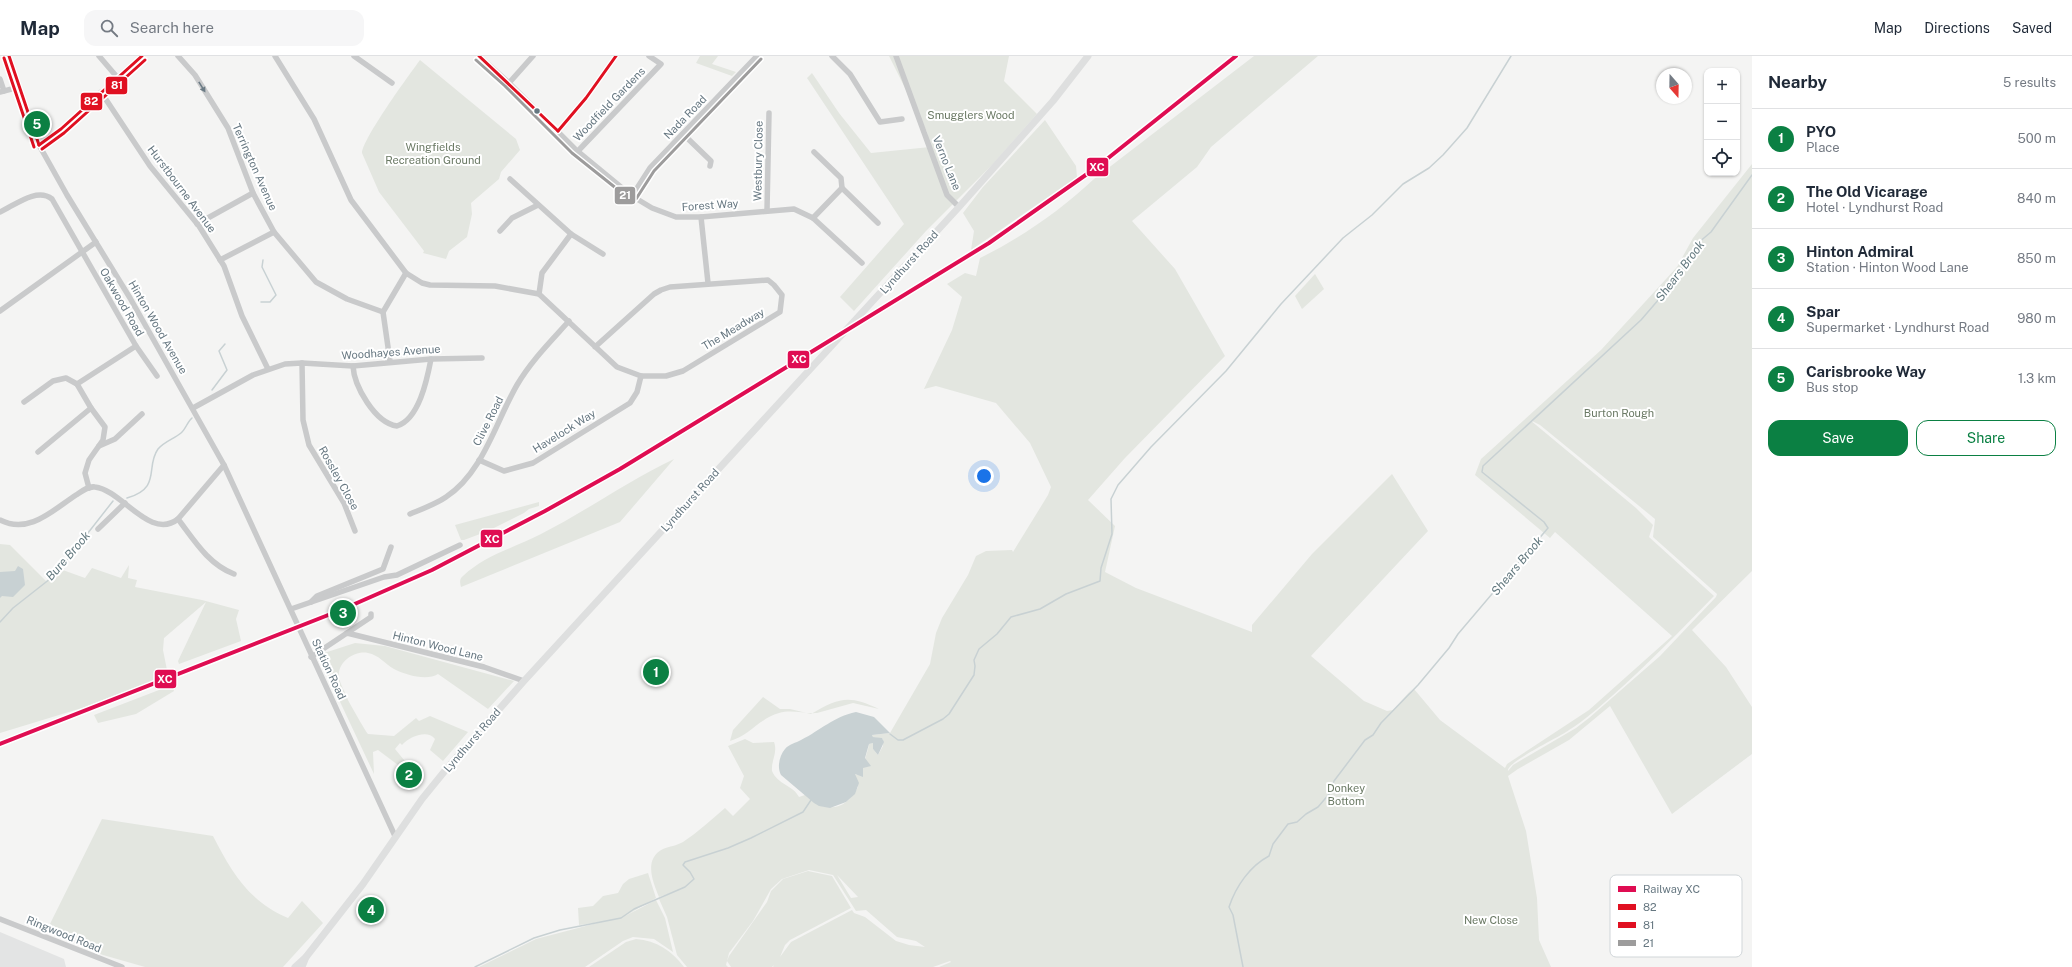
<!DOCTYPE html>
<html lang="en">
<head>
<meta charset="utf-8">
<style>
  body { margin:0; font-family:"Public Sans",sans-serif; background:#f6f6f7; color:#1f2937 }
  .controls { position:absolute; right:12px; top:12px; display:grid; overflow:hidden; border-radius:8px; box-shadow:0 1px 3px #0004 }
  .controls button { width:36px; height:36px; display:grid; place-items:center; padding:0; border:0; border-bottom:1px solid #e0e1e3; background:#fff; color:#1f2937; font:20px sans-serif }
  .compass { position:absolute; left:1656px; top:12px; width:36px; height:36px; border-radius:50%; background:#fff; box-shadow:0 1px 3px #0004; rotate:160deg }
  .you { position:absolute; left:984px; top:420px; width:14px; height:14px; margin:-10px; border:3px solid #fff; border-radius:50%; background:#1a73e8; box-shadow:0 0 0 6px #1a73e833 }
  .badge { display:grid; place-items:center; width:26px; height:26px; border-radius:50%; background:#0b8043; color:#fff; font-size:13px; font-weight:700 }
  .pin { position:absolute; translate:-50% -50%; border:2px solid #fff; box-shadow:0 1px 4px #0006 }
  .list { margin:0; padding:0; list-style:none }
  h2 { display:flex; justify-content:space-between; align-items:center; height:52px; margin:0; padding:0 16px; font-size:17px }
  h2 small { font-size:13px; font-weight:400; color:#747a83 }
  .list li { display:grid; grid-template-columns:26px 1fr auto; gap:12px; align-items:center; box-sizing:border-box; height:60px; padding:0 16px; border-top:1px solid #e0e1e3 }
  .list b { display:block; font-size:15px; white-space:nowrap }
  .list p { margin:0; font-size:13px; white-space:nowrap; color:#747a83 }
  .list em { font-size:13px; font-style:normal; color:#747a83 }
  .actions { display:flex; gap:8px; padding:12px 16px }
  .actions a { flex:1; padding:9px 0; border:1px solid #0b8043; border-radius:12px; text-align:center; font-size:14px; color:#0b8043 }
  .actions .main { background:#0b8043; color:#fff }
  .icon { flex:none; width:22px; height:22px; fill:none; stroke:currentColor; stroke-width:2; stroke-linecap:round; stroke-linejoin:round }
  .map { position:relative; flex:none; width:1752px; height:911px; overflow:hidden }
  header { display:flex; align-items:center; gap:24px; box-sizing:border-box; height:56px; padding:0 20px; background:#fff; border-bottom:1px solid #e0e1e3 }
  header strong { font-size:19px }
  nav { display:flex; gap:22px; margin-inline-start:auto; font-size:14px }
  .search { width:280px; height:36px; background:#f6f6f7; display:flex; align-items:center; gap:10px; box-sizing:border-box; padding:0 14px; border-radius:12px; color:#747a83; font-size:15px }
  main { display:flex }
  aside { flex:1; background:#fff }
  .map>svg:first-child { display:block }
  .built { fill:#e3e4e4 }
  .green { fill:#e3e6e0; fill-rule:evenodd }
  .water { fill:#c8d1d3 }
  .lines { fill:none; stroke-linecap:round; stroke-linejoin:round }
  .stream { stroke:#c8d1d3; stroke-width:1.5 }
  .minor { stroke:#c9cacb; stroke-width:5.5 }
  .major { stroke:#dedfdf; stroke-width:7 }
  .bus-1-casing { stroke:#fff; stroke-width:6 }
  .bus-2-casing { stroke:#fff; stroke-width:6 }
  .bus-3-casing { stroke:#fff; stroke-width:6 }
  .bus-1 { stroke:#e01021; stroke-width:3 }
  .bus-2 { stroke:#e01021; stroke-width:3 }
  .bus-3 { stroke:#9d9c9c; stroke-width:3 }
  .rail-1-casing { stroke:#fff; stroke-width:7 }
  .rail-1 { stroke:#df0d52; stroke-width:4 }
  .oneway { fill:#6b7b85 }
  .bus-dot { fill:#667781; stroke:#fff; stroke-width:1.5 }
  .labels { text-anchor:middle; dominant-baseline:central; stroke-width:4; stroke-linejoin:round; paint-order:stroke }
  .street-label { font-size:11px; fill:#667781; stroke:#fff }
  .park-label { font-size:11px; fill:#6a7964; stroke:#fff }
  .water-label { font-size:12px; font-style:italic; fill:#62787e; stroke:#fff }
  .key { fill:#fff; stroke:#d1d6d9; stroke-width:1 }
  .key-label { font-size:11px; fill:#667781 }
  .line-badge { stroke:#fff; stroke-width:1.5 }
  .badge-label { font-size:11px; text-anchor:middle; font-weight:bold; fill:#fff }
</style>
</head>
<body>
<header>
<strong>Map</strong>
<div class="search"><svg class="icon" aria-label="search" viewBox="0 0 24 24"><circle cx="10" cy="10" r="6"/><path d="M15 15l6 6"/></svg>Search here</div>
<nav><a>Map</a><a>Directions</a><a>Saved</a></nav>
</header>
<main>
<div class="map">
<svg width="1752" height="911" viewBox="0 0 1752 911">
  <rect width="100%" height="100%" fill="#f4f4f3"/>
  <!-- built -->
  <polygon class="built" points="0,876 64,903 66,911 0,911"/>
  <!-- green -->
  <g class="green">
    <polygon points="700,0 718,0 712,8 736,16 732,20 696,7"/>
    <polygon points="889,0 1009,0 1004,25 1037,58 993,108 926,175 854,255 840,241 904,168 807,22 812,17 839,57 871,97 930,91 927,76"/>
    <path d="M1254 0H1318L1211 91 1197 111 1132 165 1175 213 1225 300 1125 402 1088 444 1115 470 1105 516 1136 532 1252 576V569L1312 498 1392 418 1428 475 1311 600 1364 645 1387 655 1393 654 1412 633 1408 639 1414 633 1440 664 1505 712 1507 708 1589 654 1672 580 1555 476 1550 482 1475 419 1481 403 1601 294 1677 211 1693 182 1752 108V515L1692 574 1726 611 1752 651V698L1672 758 1610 650 1569 684 1518 713 1508 720 1526 775 1537 842 1539 884 1551 911H939L951 906 950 905 933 911H773L774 909 772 911H731L727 905 729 900 767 846 771 835 783 823 808 815 832 820 851 852 790 884 785 889 780 901 791 886 852 854 854 857 865 861 896 885 909 889 925 891 916 885 897 881 866 854 856 855 833 819 809 814 782 823 771 833 753 865 729 897 726 909 728 911H687L677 899 667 861 659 843 676 835 659 841C653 826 643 803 663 793 670 790 676 790 683 786 698 776 711 764 725 752L733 760 750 743 740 732 744 720 728 690 745 683 753 687 774 686C778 697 771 704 772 715 778 729 793 729 799 741L805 739C825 757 845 756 858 731L854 718 863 720C860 714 868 697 869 688L873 687V693L878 699 883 690V683L873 681 872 679 890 677 930 608 936 577 942 562 968 519 976 500 986 495 1012 494 1013 496 1048 439 1051 431 1030 387 996 347 936 330 924 333 952 274 962 241 947 228 965 217 976 220 980 202C1021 182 1061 154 1094 123ZM1530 364 1540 369 1655 463 1653 481 1717 538 1716 541 1660 600 1589 662 1576 672 1513 709 1508 715C1506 706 1560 681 1569 674 1585 664 1598 652 1612 640 1648 608 1681 574 1714 540L1649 481 1653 469 1636 452ZM837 819 858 841 851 842Z"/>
    <path d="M420 4 516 83 520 94 501 116 499 123 471 147 472 158 467 181 449 195 446 203 423 197 424 195 379 136 362 97C363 82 409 19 420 4Z"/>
    <polygon points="1045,64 1076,110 1077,121 971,194 974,175 963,157 983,131"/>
    <polygon points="1315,218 1324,233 1302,253 1295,240"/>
    <path d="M674 403 620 466 461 531C460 527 459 523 463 520 485 499 514 492 541 478 586 455 628 425 674 403Z"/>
    <polygon points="539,446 539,450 529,453 524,457 488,475 464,484 461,484 455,469"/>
    <polygon points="0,488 10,489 46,525 60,513 85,522 92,512 121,522 129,509 128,522 137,524 135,531 202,544 239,554 236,563 241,585 179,608 178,605 206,546 164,582 163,594 168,619 82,652 0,677"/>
    <path d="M355 587 385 590 514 625 488 653 438 618C427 625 405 619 394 613 385 608 379 599 368 597 355 594 337 606 339 621 340 628 345 636 348 644 350 648 366 676 368 678L394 680 416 662 419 665 430 660 468 676 443 705 430 694 435 683C427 673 409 681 402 689L400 687 395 693 409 710 406 715 378 694 373 696 374 718 318 599Z"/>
    <polygon points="172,629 174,635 136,658 98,667 94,659"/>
    <path d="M763 641 780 653H790L811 658C840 641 849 639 879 653L853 647 817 657C804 658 792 653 779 657 760 662 749 680 730 685L733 674Z"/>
    <path d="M102 763 213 780C231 815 249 846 288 862L302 845 323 867 283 911H145L103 899 46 876Z"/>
    <polygon points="648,817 656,842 625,860 656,844 665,862 673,896 654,883 633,881 623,885 585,911 479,911 536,883 601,866 579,869 578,852 593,850 603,840 618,837 623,828 629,823"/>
    <path d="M636 883C657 885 671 894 684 911H589L626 886Z"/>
  </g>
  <!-- water -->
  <g class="water">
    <polygon points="18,510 23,513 25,529 13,541 2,540 0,542 0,516 15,515"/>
    <path d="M856 656 874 661 890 677 872 679 873 681 882 682 884 686 878 699 873 693V687L869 688 865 702 871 710 863 712V721L855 718 859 727 855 738 846 746 830 752 819 750 814 747 781 719C777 712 779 700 785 693 789 688 796 687 801 684 821 674 833 661 856 656Z"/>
  </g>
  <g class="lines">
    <!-- stream -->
    <g class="stream">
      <polyline points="261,246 270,246 276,239 262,211 263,204"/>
      <polyline points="212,334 227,314 219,295 225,288"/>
      <path d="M127 442C162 432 145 411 158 393 165 385 174 383 181 377 186 373 187 366 192 362"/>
      <polyline points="0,566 13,552 55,519 113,445"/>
      <polyline points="890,678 898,684 903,684 943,663 949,658 974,619 975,610 974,604 979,593 997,578 1011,561 1040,553 1066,538 1100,525 1101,512 1112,478 1111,443 1118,429 1151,391 1226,315 1281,248 1343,182 1372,159 1403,128 1429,112 1443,99 1467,72 1511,0"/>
      <polyline points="475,911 534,882 560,874 621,862 634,853 685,831 694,823 690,816 683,809 685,806 728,792 751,782 803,756 811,744"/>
      <path d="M1243 911 1233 859 1229 851C1236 830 1250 810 1269 800L1273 788 1288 768 1297 766 1306 758 1318 751 1330 737 1334 725 1365 684 1373 679 1381 667 1418 629 1449 592 1458 578 1548 472 1544 466 1482 416 1483 410 1641 264 1672 228 1698 187 1711 176 1752 119"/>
    </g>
    <!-- minor -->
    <g class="minor">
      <polyline points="9,0 39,89 67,139 130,242 224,409 395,780"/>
      <polyline points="99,0 117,21"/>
      <polyline points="178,0 195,19 228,72 253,137 274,176 316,226 347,243 383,256"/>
      <polyline points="275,0 314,63 351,144 406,217 422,227 430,229 495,230 539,238 617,311 641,320 666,320 683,315 780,256 782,239 774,229 768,224 670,231 661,234 654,238 595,291"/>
      <polyline points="354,0 392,27"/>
      <polyline points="479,0 508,26 575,93 632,140 652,152 676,161 701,161 794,153 813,162 862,207"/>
      <polyline points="832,0 850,18 880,66 902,63"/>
      <polyline points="896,0 947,139 959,151"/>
      <polyline points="0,23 4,35"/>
      <polyline points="509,27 533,0"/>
      <polyline points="0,36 19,31"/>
      <polyline points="101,36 150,110 199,170 224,210 242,260 268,313"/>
      <polyline points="558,75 586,42 616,0"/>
      <polyline points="683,78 711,105 710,110"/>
      <polyline points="39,89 61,73 142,0"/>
      <polyline points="578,95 661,8 649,0"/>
      <polyline points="510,123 571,178 603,198"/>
      <polyline points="842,132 878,167"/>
      <polyline points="632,140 650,112 757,0"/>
      <polyline points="767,154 769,57"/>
      <path d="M0 156C15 149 37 131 52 143L136 290 77 328 91 352 105 371 103 384 89 404 85 417 89 432"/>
      <polyline points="701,161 708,227"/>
      <polyline points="813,162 842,132 841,122 814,96"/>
      <polyline points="197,168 253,137"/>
      <polyline points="500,175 512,162 538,149"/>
      <polyline points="220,204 274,176"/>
      <polyline points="539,238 542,217 571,178"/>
      <polyline points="0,255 96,186"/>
      <polyline points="136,290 157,320"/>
      <polyline points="390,305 383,256 406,217"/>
      <polyline points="302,307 303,364 309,389 344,447 355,475"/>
      <path d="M353 310C354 330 375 367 397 370 419 363 427 324 431 303"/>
      <polyline points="24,346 53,325 66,322 77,328"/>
      <polyline points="193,352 253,319 285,308 302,307 353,310 431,303 482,302"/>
      <polyline points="99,390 115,383 142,358"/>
      <polyline points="38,396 91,352"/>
      <polyline points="479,404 504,415 533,407 630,347 637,336 641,320"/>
      <path d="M410 458C422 453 436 448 446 441 483 417 496 365 517 329 531 305 551 285 569 265"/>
      <path d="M178 463C194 484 208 508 234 518"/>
      <path d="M0 464C29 479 53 454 76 439 82 435 88 430 95 431 122 434 150 485 178 463L224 409"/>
      <polyline points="98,473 125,447"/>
      <polyline points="311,546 317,540 383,513 391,491"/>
      <polyline points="291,553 384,521 397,519 460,489"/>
      <polyline points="347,577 371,561 371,558"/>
      <polyline points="311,601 347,577 484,611 524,625"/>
      <polyline points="0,863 122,911"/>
    </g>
    <!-- major -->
    <g class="major">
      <polyline points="295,911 306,901"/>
      <polyline points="302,911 306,901 363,828 422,743 448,711 524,625 959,151 1053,45 1088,0"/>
    </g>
    <!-- bus-1 casing -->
    <g class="bus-1-casing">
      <g id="bus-1">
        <polyline points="9,0 39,89"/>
        <polyline points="479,0 558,75"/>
        <polyline points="558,75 586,42 616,0"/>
        <polyline points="39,89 61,73 142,0"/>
      </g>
    </g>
    <!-- bus-2 casing -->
    <g class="bus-2-casing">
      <g id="bus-2">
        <polyline points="4,2 34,91"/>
        <polyline points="42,93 64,77 145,4"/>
      </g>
    </g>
    <!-- bus-3 casing -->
    <g class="bus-3-casing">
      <polyline id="bus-3" points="476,4 505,30 572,97 632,145 636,143 654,115 761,3"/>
    </g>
    <!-- bus-1 -->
    <use href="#bus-1" class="bus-1"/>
    <!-- bus-2 -->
    <use href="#bus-2" class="bus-2"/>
    <!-- bus-3 -->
    <use href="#bus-3" class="bus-3"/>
    <!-- rail-1 casing -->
    <g class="rail-1-casing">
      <polyline id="rail-1" points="0,688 341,554 432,514 545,455 620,413 989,187 1097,111 1236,0"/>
    </g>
    <!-- rail-1 -->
    <use href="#rail-1" class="rail-1"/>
  </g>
  <!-- one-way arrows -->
  <defs><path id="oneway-solid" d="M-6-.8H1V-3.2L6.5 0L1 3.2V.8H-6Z"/></defs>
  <use class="oneway" href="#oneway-solid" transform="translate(202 31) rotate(58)"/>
  <!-- markers -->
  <circle class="bus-dot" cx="537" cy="55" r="3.5"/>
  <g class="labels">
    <!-- street labels -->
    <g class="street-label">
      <text transform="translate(609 48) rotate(-46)">Woodfield Gardens</text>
      <text transform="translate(685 61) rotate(-46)">Nada Road</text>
      <text transform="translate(758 105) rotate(-89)">Westbury Close</text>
      <text transform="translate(947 107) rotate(68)">Verno Lane</text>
      <text transform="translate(255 111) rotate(66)">Terrington Avenue</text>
      <text transform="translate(182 133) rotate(53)">Hurstbourne Avenue</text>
      <text transform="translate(710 149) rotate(-4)">Forest Way</text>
      <text transform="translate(909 206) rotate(-48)">Lyndhurst Road</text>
      <text transform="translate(122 246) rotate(60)">Oakwood Road</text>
      <text transform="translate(158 271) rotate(60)">Hinton Wood Avenue</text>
      <text transform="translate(733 273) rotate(-31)">The Meadway</text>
      <text transform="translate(391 296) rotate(-4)">Woodhayes Avenue</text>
      <text transform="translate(488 365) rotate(-63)">Clive Road</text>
      <text transform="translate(564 375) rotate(-32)">Havelock Way</text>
      <text transform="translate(339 422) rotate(61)">Rossley Close</text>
      <text transform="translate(690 444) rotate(-48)">Lyndhurst Road</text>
      <text transform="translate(438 590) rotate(14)">Hinton Wood Lane</text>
      <text transform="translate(329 613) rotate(65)">Station Road</text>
      <text transform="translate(472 684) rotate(-49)">Lyndhurst Road</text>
      <text transform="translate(64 878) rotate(22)">Ringwood Road</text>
    </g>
    <!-- park labels -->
    <g class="park-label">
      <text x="971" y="59">Smugglers Wood</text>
      <text x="433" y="91">Wingfields<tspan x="433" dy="13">Recreation Ground</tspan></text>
      <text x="1619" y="357">Burton Rough</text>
      <text x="1346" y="732">Donkey<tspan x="1346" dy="13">Bottom</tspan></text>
      <text x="1491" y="864">New Close</text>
    </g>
    <!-- water labels -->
    <g class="water-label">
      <text transform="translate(1680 215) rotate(-53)">Shears Brook</text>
      <text transform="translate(68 500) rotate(-49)">Bure Brook</text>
      <text transform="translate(1517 510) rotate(-50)">Shears Brook</text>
    </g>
  </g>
  <!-- legend -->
  <rect x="1610" y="819" width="132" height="82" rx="6" class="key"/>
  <rect x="1618" y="830" width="18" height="6" fill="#df0d52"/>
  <rect x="1618" y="848" width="18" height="6" fill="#e01021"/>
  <rect x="1618" y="866" width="18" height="6" fill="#e01021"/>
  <rect x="1618" y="884" width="18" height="6" fill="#9d9c9c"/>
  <g class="key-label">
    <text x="1643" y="837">Railway XC</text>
    <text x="1643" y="855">82</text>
    <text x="1643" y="873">81</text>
    <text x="1643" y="891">21</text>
  </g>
  <g class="line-badge">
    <rect x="105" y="20" width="23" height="19" rx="4" fill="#e01021"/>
    <rect x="80" y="36" width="23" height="19" rx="4" fill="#e01021"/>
    <rect x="1086" y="101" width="23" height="20" rx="4" fill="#df0d52"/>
    <rect x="614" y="130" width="22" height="19" rx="4" fill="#9d9c9c"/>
    <rect x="787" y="294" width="23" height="19" rx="4" fill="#df0d52"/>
    <rect x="480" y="473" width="23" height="19" rx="4" fill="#df0d52"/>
    <rect x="154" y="613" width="23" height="20" rx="4" fill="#df0d52"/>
  </g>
  <g class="badge-label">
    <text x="117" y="33">81</text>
    <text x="91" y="49">82</text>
    <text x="1097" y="115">XC</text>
    <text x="625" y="143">21</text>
    <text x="799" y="307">XC</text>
    <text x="492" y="487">XC</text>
    <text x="165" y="627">XC</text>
  </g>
</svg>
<div class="controls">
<button>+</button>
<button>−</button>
<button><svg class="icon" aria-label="locate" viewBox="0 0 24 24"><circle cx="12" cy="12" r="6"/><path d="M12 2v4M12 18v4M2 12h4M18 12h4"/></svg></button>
</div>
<svg class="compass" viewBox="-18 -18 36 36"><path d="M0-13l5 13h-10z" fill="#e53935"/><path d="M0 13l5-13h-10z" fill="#747a83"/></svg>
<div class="you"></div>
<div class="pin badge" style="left:656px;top:616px">1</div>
<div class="pin badge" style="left:409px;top:719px">2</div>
<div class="pin badge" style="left:343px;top:557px">3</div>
<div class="pin badge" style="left:371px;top:854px">4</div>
<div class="pin badge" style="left:37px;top:68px">5</div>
</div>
<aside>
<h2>Nearby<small>5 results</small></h2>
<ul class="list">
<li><span class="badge">1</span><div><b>PYO</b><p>Place</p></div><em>500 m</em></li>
<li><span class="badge">2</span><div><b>The Old Vicarage</b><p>Hotel · Lyndhurst Road</p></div><em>840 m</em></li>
<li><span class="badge">3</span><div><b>Hinton Admiral</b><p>Station · Hinton Wood Lane</p></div><em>850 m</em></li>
<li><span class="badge">4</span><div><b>Spar</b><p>Supermarket · Lyndhurst Road</p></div><em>980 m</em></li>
<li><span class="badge">5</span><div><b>Carisbrooke Way</b><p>Bus stop</p></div><em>1.3 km</em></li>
</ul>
<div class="actions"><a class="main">Save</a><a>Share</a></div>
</aside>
</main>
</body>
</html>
